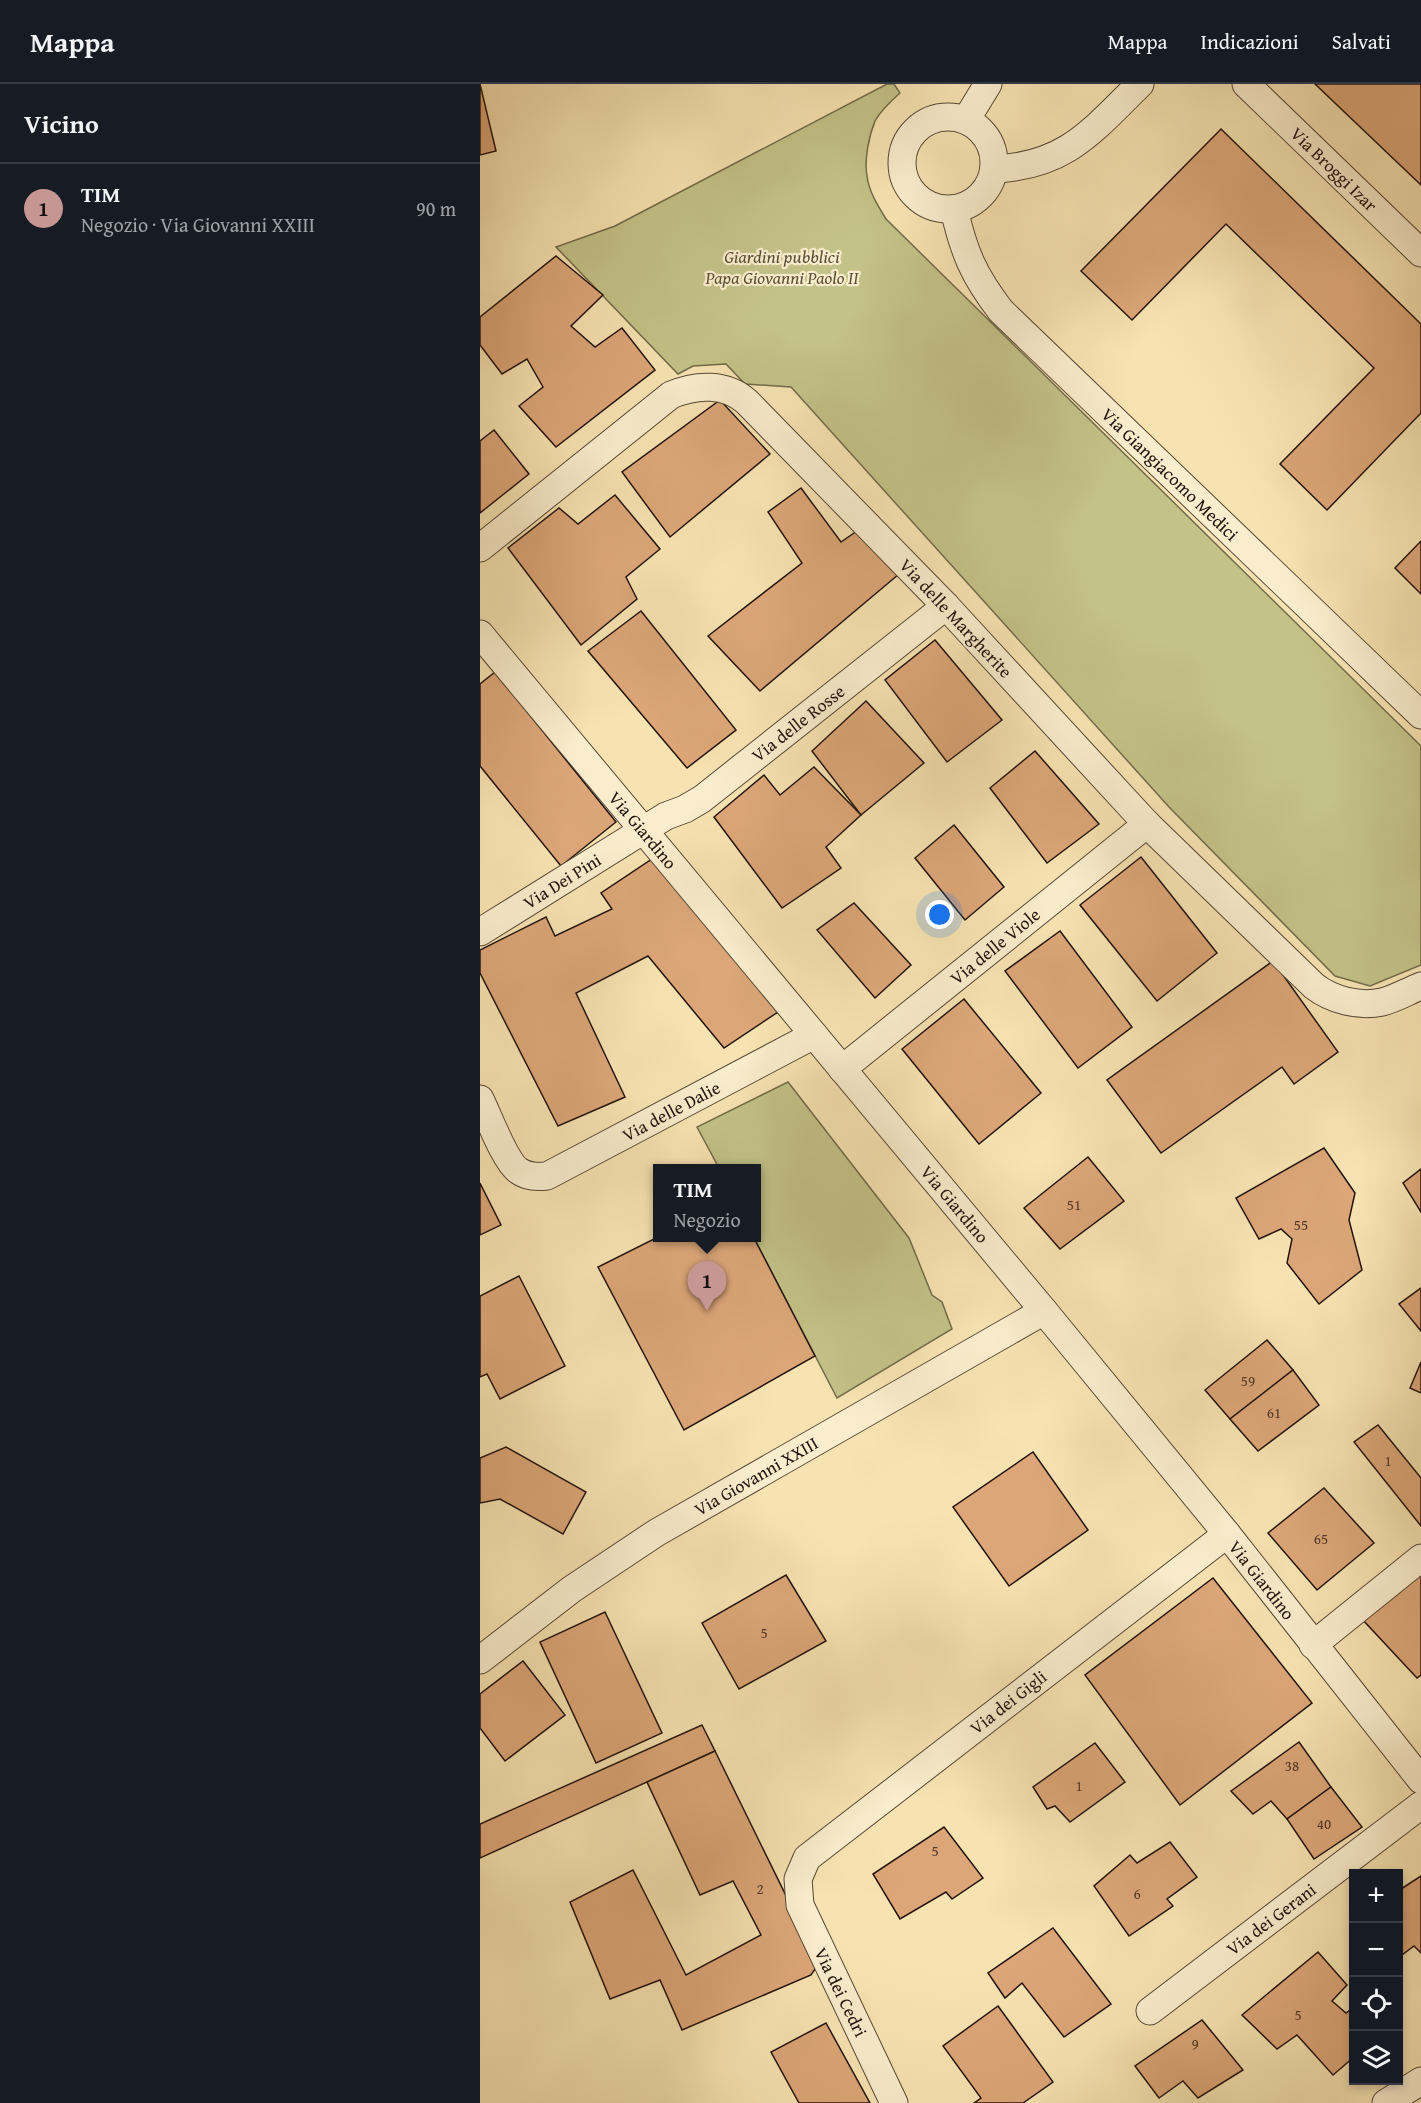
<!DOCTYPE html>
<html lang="it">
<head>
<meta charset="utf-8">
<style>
  body { margin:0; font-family:"Gentium Book Plus",serif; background:#20242c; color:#f1f3f6 }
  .controls { position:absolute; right:18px; bottom:18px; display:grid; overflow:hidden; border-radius:0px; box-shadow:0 3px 9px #0003 }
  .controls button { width:54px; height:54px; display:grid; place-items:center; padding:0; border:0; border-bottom:2px solid #363941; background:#171b24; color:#f1f3f6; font:30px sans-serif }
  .you { position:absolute; left:460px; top:831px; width:21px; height:21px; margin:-15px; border:4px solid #fff; border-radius:50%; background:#1a73e8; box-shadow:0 0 0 9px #1a73e833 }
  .badge { display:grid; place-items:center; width:39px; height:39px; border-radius:50%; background:#c59692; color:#111; font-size:20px; font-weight:700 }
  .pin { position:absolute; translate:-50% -50px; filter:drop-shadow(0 2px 3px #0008) }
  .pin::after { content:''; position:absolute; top:32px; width:21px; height:18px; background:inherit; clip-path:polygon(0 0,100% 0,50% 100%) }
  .popup { position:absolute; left:173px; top:1080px; width:108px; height:78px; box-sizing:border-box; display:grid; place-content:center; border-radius:0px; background:#171b24; filter:drop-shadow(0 2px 4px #0005); font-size:20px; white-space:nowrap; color:#9ea1a6 }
  .popup b { font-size:22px; color:#f1f3f6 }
  .popup::after { content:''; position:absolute; left:50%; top:100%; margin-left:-12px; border:12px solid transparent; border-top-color:#171b24 }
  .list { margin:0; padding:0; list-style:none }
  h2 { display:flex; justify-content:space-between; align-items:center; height:78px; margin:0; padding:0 24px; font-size:26px }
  h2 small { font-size:20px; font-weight:400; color:#9ea1a6 }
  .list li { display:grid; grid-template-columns:39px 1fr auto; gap:18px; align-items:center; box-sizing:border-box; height:90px; padding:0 24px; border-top:2px solid #363941 }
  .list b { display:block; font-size:22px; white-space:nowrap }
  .list p { margin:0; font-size:20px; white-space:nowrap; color:#9ea1a6 }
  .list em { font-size:20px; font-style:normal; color:#9ea1a6 }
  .icon { flex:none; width:33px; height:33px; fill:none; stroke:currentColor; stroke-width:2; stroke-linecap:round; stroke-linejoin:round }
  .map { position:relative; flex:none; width:941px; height:2019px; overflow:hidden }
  header { display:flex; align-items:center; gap:36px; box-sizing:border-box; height:84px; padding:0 30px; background:#171b24; border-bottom:2px solid #363941 }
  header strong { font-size:28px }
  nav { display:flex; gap:33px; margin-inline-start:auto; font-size:21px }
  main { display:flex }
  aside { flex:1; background:#171b24 }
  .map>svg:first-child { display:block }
  .green { fill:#c3c288; stroke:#726b4a; stroke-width:1.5 }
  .building { fill:#dca678; stroke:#22140d; stroke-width:1.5 }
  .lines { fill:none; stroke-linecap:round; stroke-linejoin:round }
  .street-casing { stroke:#574836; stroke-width:29 }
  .street { stroke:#faedcd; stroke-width:27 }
  .labels { text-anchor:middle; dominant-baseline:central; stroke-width:4.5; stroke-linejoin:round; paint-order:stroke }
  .number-label { font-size:15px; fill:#503828 }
  .street-label { font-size:18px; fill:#22140d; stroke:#faedcd }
  .park-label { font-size:18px; font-style:italic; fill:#5a5138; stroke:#faedcd }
</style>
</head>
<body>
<header>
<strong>Mappa</strong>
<nav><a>Mappa</a><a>Indicazioni</a><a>Salvati</a></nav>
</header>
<main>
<aside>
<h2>Vicino<small></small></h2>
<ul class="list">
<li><span class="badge">1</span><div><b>TIM</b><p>Negozio · Via Giovanni XXIII</p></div><em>90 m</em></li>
</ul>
</aside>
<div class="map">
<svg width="941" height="2019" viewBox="0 0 941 2019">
  <rect width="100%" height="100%" fill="#f7e3b2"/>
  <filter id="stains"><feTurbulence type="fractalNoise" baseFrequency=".00333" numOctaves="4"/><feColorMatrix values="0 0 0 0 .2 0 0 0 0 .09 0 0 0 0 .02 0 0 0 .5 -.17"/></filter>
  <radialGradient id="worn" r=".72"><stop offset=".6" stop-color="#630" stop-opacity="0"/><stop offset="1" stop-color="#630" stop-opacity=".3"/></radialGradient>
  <!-- green -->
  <g class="green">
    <path d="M407 0H414L420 9C411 17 401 26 395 37 389 52 384 76 387 92 389 108 398 122 406 135L941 662V881L890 902 855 892 689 723 311 303 265 300 246 280 213 282 198 290 76 163 135 142Z"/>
    <polygon points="308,998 429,1154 452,1211 462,1218 472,1245 357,1314 274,1154 276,1154 276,1084 239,1084 217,1043"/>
  </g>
  <!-- building -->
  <g class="building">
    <polygon points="0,0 16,67 0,71"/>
    <polygon points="835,0 941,0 941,101"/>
    <polygon points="741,45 941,240 941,329 847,426 800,380 894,284 746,140 652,236 601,187"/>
    <polygon points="76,172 123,211 91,242 115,263 142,244 175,286 76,363 39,322 63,303 47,275 22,290 0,261 0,233"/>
    <polygon points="240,316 290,370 190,453 142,388"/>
    <polygon points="14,346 49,390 0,429 0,357"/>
    <polygon points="321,404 361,458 377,447 419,490 280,607 228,552 322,479 288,428"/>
    <polygon points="135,411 180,465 146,493 157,515 101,561 28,464 79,424 98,440"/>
    <polygon points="941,457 941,510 915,484"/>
    <polygon points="161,527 256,646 207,684 108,567"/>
    <polygon points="455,556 522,636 467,678 405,596"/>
    <polygon points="15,588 136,738 81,782 0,682 0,600"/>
    <polygon points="386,617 444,679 381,731 332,667"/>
    <polygon points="555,667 619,740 567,779 510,704"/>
    <polygon points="334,683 381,731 346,763 361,784 302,824 234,733 284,691 300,711"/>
    <polygon points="474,741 524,803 485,836 435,774"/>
    <polygon points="175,773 301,926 244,964 168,872 96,909 145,1013 78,1042 0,889 0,866 66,833 75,852 132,825 121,809"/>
    <polygon points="661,773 737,869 677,917 600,821"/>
    <polygon points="374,819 431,881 395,914 337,846"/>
    <polygon points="580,847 652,943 598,984 525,887"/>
    <polygon points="793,877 858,968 814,1000 802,983 681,1069 627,996"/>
    <polygon points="484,915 561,1009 499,1060 422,965"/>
    <polygon points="844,1064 875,1109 869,1136 882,1186 839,1220 807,1179 812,1155 801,1145 779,1155 756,1114"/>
    <polygon points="608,1073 644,1117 580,1165 544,1124"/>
    <polygon points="941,1085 941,1128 923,1099"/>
    <polygon points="0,1099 21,1141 0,1151"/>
    <polygon points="178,1153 274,1154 335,1272 204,1346 118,1183"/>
    <polygon points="39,1192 85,1282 20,1315 7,1290 0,1293 0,1212"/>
    <polygon points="941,1204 941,1247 919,1220"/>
    <polygon points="787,1256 813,1286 750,1335 725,1306"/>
    <polygon points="941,1278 941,1309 930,1304"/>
    <polygon points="813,1286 839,1321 778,1367 750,1335"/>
    <polygon points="898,1341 941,1394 941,1442 874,1358"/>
    <polygon points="26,1363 106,1408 83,1450 20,1415 0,1419 0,1374"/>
    <polygon points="553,1368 608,1446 529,1502 473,1423"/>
    <polygon points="844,1404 894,1459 837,1506 788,1449"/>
    <polygon points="306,1491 346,1557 259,1605 222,1539"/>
    <polygon points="941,1491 941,1591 937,1594 882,1535"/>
    <polygon points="733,1494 832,1619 700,1721 605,1591"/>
    <polygon points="125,1528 182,1649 116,1679 60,1558"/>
    <polygon points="43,1577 85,1631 25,1677 0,1644 0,1610"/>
    <polygon points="222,1641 235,1667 0,1774 0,1740"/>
    <polygon points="819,1658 851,1703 807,1735 791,1717 773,1730 751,1707"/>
    <polygon points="615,1659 645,1698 590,1738 575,1722 567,1725 553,1703"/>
    <polygon points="235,1667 339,1879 331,1891 202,1946 180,1896 130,1915 90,1818 153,1786 206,1891 281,1851 253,1797 220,1811 167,1698"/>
    <polygon points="851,1703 882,1743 834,1775 807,1735"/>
    <polygon points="464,1743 503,1794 472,1815 466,1808 420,1835 393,1790"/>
    <polygon points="690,1758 717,1793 687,1815 693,1822 649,1852 614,1802 650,1771 657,1779"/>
    <polygon points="941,1792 941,1869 934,1862 918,1874 918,1807"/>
    <polygon points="573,1844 631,1920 584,1953 542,1899 525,1914 508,1889"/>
    <polygon points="838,1868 867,1901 852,1917 866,1929 874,1923 874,1973 853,1991 817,1951 797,1965 762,1931"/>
    <polygon points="518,1922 573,1998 543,2019 494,2019 501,2014 463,1962"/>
    <polygon points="722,1936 763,1986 718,2014 703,1997 679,2014 655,1982"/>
    <polygon points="346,1939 390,2019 319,2019 291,1968"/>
  </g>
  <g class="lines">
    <!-- street casing -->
    <g class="street-casing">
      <g id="street">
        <polyline points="766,0 941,169"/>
        <circle cx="468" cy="79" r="46"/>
        <polyline points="486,36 508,0"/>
        <path d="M514 85C586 82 612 47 660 0"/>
        <path d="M474 125C484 169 494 192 521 227L941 631"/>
        <path d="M0 464 191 311C217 300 246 299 267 318L466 522 667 740 834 902C852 916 879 923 902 918 915 915 928 907 941 902"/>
        <polyline points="0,550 564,1227 747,1450 941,1696"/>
        <polyline points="0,848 186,732 205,725 222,715 466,522"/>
        <polyline points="362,985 667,740"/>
        <path d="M0 1015C8 1031 25 1078 39 1087 48 1093 57 1093 67 1092L334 951"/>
        <polyline points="833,1561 941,1474"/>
        <polyline points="0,1576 92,1505 176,1449 564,1227"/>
        <polyline points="670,1927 941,1721"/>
        <polyline points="414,2019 320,1821 318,1795 327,1774 747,1450"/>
        <polyline points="906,2019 941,1997"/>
      </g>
    </g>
    <!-- street -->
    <use href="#street" class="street"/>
  </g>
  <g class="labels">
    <!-- number labels -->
    <g class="number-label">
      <text x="594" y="1120">51</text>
      <text x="821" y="1140">55</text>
      <text x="768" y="1296">59</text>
      <text x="794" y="1328">61</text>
      <text x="908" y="1376">1</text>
      <text x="841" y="1454">65</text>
      <text x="284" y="1548">5</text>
      <text x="812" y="1681">38</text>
      <text x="599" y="1701">1</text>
      <text x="844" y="1739">40</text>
      <text x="455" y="1766">5</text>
      <text x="280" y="1804">2</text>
      <text x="657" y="1809">6</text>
      <text x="818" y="1930">5</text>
      <text x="715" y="1959">9</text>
    </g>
    <!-- street labels -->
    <g class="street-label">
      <text transform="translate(854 85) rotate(44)">Via Broggi Izar</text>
      <text transform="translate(690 390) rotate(44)">Via Giangiacomo Medici</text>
      <text transform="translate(476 534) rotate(47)">Via delle Margherite</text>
      <text transform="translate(318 639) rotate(-38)">Via delle Rosse</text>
      <text transform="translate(163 746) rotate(50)">Via Giardino</text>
      <text transform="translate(82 797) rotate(-32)">Via Dei Pini</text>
      <text transform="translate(515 862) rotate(-39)">Via delle Viole</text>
      <text transform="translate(191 1027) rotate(-28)">Via delle Dalie</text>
      <text transform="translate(475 1120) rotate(50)">Via Giardino</text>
      <text transform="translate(276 1392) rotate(-30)">Via Giovanni XXIII</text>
      <text transform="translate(782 1496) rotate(52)">Via Giardino</text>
      <text transform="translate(528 1618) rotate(-38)">Via dei Gigli</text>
      <text transform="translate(791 1835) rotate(-37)">Via dei Gerani</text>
      <text transform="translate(361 1908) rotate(64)">Via dei Cedri</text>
    </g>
    <!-- park labels -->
    <g class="park-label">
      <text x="302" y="172">Giardini pubblici<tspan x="302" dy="21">Papa Giovanni Paolo II</tspan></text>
    </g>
  </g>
  <rect width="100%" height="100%" filter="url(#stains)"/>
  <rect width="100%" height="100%" fill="url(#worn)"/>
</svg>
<div class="controls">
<button>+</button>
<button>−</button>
<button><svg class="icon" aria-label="locate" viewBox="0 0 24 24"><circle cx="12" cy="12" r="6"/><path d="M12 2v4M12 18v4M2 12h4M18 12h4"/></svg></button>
<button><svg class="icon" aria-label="layers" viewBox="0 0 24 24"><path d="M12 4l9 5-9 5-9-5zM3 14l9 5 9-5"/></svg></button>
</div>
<div class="you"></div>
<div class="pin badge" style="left:227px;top:1227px">1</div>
<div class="popup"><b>TIM</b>Negozio</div>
</div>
</main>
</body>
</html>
